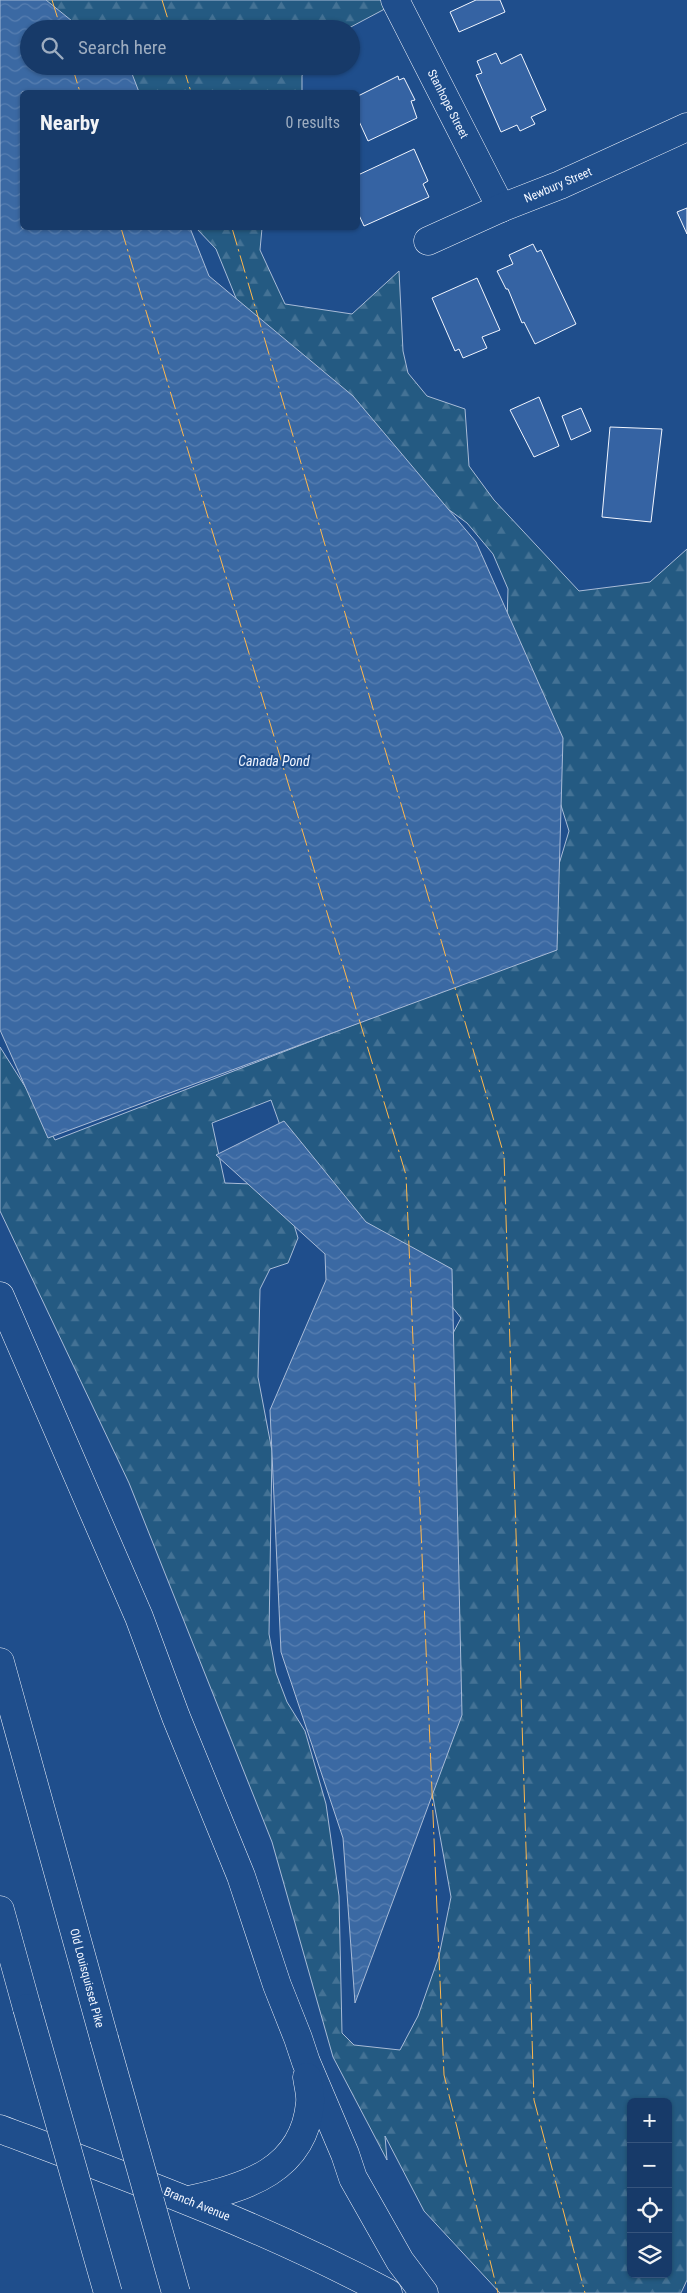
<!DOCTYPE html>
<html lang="en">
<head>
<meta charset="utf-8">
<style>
  body { margin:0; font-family:"Roboto Condensed",sans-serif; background:#20416f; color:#f1f3f6 }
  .controls { position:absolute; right:15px; bottom:15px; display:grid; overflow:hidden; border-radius:8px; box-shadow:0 1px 4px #0004 }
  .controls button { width:45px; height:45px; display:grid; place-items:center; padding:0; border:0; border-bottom:1px solid #36547d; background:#173a69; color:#f1f3f6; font:25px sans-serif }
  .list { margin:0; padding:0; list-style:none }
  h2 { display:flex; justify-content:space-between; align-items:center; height:65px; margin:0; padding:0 20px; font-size:21px }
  h2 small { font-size:16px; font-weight:400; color:#9eadc0 }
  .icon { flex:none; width:28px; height:28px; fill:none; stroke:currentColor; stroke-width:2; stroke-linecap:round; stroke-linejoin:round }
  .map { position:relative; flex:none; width:687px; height:2293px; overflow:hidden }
  .search { position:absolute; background:#173a69; box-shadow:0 1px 4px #0004; left:20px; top:20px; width:340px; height:55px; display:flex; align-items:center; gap:12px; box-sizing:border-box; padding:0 18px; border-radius:28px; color:#9eadc0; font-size:19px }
  .panel { position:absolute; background:#173a69; box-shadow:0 1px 4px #0004; left:20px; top:90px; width:340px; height:140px; border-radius:8px }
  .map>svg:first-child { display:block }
  .forest { fill:url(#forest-firs); stroke:#a8bbd7; fill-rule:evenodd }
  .water { fill:url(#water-waves); stroke:#a8bbd7 }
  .building { fill:#3563a3; stroke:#f2f6ff }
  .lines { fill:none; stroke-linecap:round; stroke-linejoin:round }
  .minor-casing { stroke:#f2f6ff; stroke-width:29 }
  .secondary-casing { stroke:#f2f6ff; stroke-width:29 }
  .motorway-casing { stroke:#f2f6ff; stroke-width:29 }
  .minor { stroke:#1f4e8c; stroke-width:28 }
  .secondary { stroke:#1f4e8c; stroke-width:28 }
  .motorway { stroke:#1f4e8c; stroke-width:28 }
  .motorway-bridge-casing { stroke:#f2f6ff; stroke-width:29; stroke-linecap:butt }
  .motorway-bridge { stroke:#1f4e8c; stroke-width:28 }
  .power { stroke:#ffb74d; stroke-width:1; stroke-dasharray:18 4 2.5 4; stroke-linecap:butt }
  .labels { text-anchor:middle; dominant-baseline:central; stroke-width:4; stroke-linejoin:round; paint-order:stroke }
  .street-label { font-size:12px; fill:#f2f6ff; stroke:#1f4e8c }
  .water-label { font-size:14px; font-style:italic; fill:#f2f6ff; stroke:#1f4e8c }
</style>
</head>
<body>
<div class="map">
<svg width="687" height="2293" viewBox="0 0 687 2293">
  <defs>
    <pattern id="forest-firs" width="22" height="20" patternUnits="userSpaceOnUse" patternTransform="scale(1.25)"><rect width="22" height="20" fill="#245a82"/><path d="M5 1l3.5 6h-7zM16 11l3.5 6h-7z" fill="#447295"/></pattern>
    <pattern id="water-waves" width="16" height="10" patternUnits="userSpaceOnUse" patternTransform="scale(1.25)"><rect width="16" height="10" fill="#3b69a3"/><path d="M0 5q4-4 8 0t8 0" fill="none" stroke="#587fb1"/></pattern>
  </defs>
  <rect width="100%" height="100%" fill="#1f4e8c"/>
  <!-- forest -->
  <g class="forest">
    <polygon points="21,0 395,0 396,3 347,29 38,29"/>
    <polygon points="62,66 305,66 302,76 302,92 79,92"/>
    <path d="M196 228H262L260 250 285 304 352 314 399 271 403 351 408 373 427 396 465 409 469 466 494 500 579 591 650 582 687 549V2280L681 2293H500L424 2211 385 2136 387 2160 333 2057 272 1842 129 1483 0 1211V1047L33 1099 55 1140 485 974 537 937 569 831 559 799 505 689 508 589 493 554 467 523 403 476 238 303 216 249ZM271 1100 287 1145 409 1274 435 1285 461 1318 442 1354 431 1786 451 1897 439 1956 418 2016 400 2050 354 2045 342 2033 339 1896 326 1804 305 1731 287 1702 276 1673 269 1634 272 1451 258 1377 260 1289 270 1269 288 1263 298 1238 288 1205 251 1184 225 1183 212 1123ZM631 2102H668V2274H631Z"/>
  </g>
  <!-- water -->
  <g class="water">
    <polygon points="0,0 46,0 82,29 29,29 29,66 129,66 139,92 22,92 22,228 190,228 209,276 353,396 476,542 563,738 557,950 48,1138 0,1030"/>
    <polygon points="284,1121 366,1222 452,1269 462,1715 355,2003 343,1838 281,1652 270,1410 326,1280 325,1254 216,1155"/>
  </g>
  <!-- building -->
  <g class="building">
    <polygon points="476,0 500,0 505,12 459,32 450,12"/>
    <polygon points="496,53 501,64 521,54 546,110 531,117 535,124 520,131 517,125 501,132 476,75 482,73 477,61"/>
    <polygon points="398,76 399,80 404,78 415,100 411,101 417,118 368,141 358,119 358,96"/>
    <polygon points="414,149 428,181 423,184 429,197 364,226 358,213 358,175"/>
    <polygon points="687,208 687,234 677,212"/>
    <polygon points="533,244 537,252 541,250 576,324 535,344 524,322 522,323 508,289 506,289 497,271 513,264 509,255"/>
    <polygon points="477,278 500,330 482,337 487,348 463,358 459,349 455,351 432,298"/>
    <polygon points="539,397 559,446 534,457 510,410"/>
    <polygon points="581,408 591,431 571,440 562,416"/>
    <polygon points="610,427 662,429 651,522 602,517"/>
  </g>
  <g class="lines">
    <!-- minor casing -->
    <g class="minor-casing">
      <g id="minor">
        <polyline points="395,0 501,208"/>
        <polyline points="428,241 501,208 560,185 687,127"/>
      </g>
    </g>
    <!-- secondary casing -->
    <g class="secondary-casing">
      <path id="secondary" d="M0 2129C133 2179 262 2226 388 2293"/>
    </g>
    <!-- motorway casing -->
    <g class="motorway-casing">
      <g id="motorway">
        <polyline points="0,1296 139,1617 176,1717 241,1876 277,1985 298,2038 306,2062 345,2154 353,2178 400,2261 424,2293"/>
        <polyline points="0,1662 104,2038"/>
        <polyline points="0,1910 27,2008"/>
        <path d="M189 2200C246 2188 304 2170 310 2103 311 2095 308 2085 307 2077"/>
      </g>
    </g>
    <!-- minor -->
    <use href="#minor" class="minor"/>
    <!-- secondary -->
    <use href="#secondary" class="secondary"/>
    <!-- motorway -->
    <use href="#motorway" class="motorway"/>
    <!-- motorway-bridge casing -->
    <g class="motorway-bridge-casing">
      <g id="motorway-bridge">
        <polyline points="27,2008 108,2293"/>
        <polyline points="104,2038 176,2293"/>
      </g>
    </g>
    <!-- motorway-bridge -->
    <use href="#motorway-bridge" class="motorway-bridge"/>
    <!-- power -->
    <g class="power">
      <polyline points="52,0 61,29"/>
      <polyline points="162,0 171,29"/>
      <polyline points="72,66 80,92"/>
      <polyline points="183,66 191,92"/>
      <polyline points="121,228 406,1175 444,2075 498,2293"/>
      <polyline points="232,228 504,1155 534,2100 585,2293"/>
    </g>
  </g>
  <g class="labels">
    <!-- street labels -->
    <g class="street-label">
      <text transform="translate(448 104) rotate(63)">Stanhope Street</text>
      <text transform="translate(558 185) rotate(-23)">Newbury Street</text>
      <text transform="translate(87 1978) rotate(75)">Old Louisquisset Pike</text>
      <text transform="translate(197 2204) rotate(22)">Branch Avenue</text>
    </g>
    <!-- water labels -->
    <g class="water-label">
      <text x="274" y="761">Canada Pond</text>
    </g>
  </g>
</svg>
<div class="controls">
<button>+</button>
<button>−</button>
<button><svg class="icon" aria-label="locate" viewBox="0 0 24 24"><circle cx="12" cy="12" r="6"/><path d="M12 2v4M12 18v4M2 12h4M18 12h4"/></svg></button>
<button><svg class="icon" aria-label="layers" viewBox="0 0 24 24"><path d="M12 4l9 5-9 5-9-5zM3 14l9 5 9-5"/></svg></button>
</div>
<div class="search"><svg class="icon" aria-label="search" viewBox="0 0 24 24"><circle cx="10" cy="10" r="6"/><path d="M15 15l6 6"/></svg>Search here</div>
<section class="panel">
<h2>Nearby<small>0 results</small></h2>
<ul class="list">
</ul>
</section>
</div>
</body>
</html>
